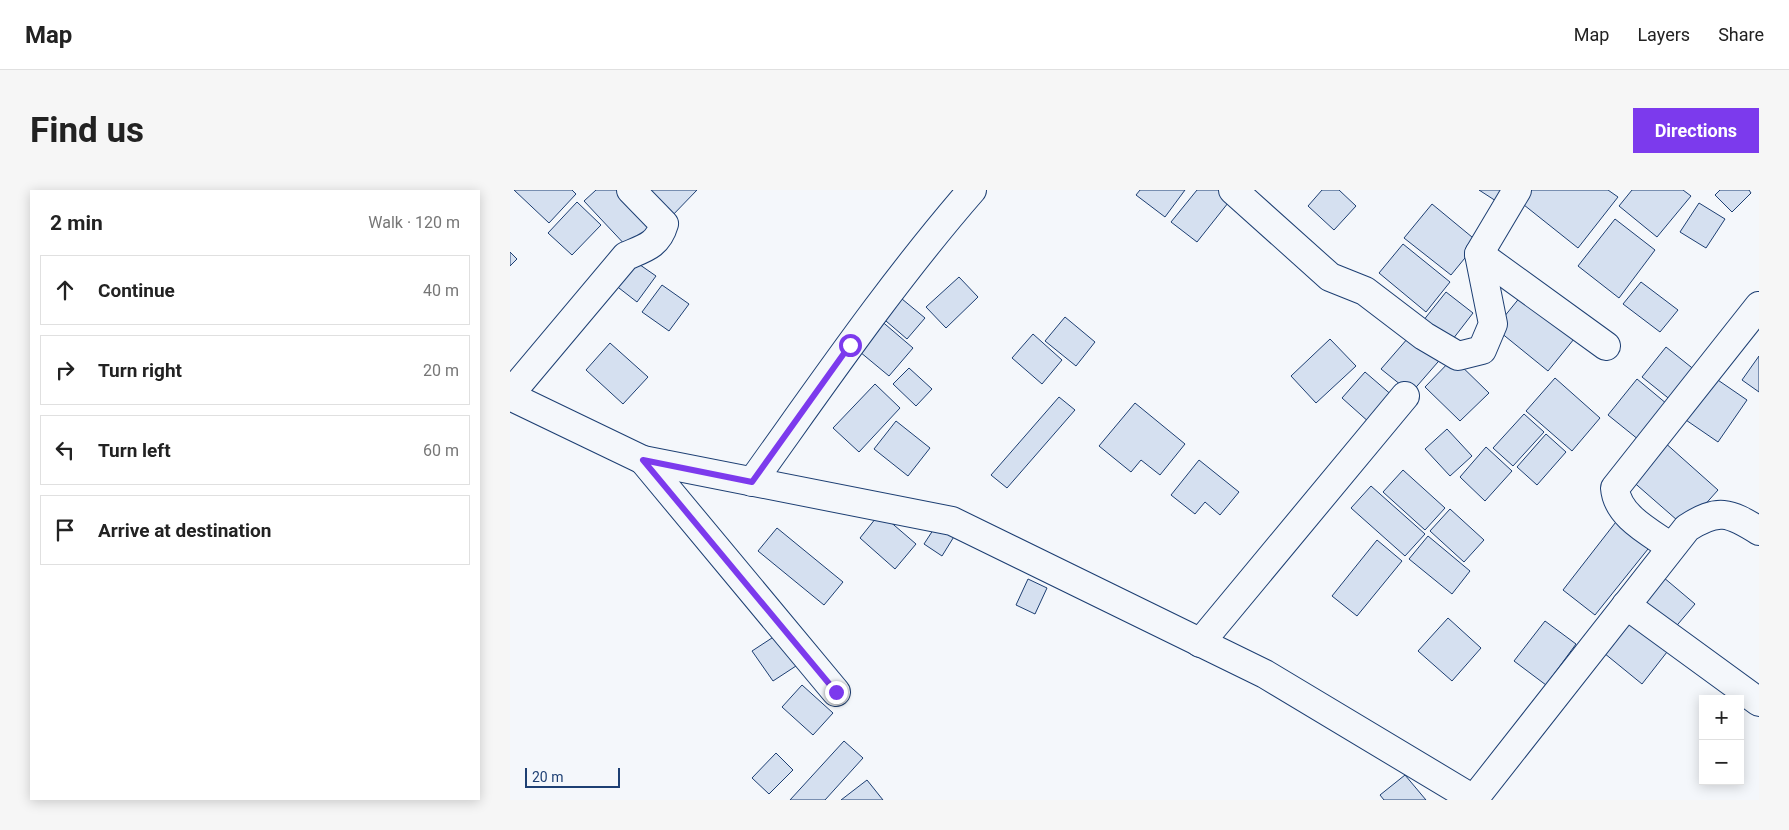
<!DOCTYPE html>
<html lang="en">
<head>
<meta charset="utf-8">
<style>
  body { margin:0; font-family:Roboto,sans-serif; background:#f6f6f6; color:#222 }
  .controls { position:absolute; right:15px; bottom:15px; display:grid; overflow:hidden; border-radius:0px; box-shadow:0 2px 12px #0003 }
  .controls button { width:45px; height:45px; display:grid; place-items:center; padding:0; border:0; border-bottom:1px solid #e0e0e0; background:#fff; color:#222; font:25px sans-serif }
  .scale { position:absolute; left:15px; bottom:12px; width:95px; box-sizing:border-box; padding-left:5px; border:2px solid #1d3f73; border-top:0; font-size:14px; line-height:18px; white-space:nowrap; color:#1d3f73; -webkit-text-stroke:4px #f4f7fb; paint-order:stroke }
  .stop { position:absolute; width:15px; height:15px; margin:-11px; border:4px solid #7c3aed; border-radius:50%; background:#fff }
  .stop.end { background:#7c3aed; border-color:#fff; box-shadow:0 1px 5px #0008 }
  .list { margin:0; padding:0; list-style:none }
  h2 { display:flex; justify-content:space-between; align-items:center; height:65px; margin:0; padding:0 20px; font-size:21px }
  h2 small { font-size:16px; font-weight:400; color:#767676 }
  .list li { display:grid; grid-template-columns:32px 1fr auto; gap:15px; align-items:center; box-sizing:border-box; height:70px; margin:0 10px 10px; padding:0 10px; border:1px solid #e0e0e0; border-radius:0px }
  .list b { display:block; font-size:19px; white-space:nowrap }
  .list em { font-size:16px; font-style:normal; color:#767676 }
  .icon { flex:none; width:28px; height:28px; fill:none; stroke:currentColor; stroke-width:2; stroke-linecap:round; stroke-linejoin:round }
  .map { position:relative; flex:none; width:1249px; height:610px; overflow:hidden; border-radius:0px }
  header { display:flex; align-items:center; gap:30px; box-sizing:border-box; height:70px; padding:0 25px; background:#fff; border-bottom:1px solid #e0e0e0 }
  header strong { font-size:24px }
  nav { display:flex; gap:28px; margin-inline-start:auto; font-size:18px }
  .intro { display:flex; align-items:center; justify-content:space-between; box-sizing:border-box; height:120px; padding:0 30px }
  h1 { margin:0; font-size:35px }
  .button { padding:12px 22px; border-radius:0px; background:#7c3aed; color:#fff; font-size:18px; font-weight:700 }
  main { display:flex; gap:30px; padding:0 30px }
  aside { flex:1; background:#fff; border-radius:0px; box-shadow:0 2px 12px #0003 }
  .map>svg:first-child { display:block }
  .building { fill:#d5e0f0; stroke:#1d3f73 }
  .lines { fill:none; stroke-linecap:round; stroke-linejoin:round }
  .street-casing { stroke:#1d3f73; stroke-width:30 }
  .secondary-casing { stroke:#1d3f73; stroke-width:30 }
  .street { stroke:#f4f7fb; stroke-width:28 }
  .secondary { stroke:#f4f7fb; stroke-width:28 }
  .route { stroke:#7c3aed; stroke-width:6 }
</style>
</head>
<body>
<header>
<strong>Map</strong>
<nav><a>Map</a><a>Layers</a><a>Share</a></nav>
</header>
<div class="intro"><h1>Find us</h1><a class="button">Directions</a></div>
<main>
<aside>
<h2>2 min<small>Walk · 120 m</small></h2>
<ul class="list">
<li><svg class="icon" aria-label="ahead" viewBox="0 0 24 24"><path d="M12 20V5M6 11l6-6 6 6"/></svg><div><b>Continue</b></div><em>40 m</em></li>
<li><svg class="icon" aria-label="right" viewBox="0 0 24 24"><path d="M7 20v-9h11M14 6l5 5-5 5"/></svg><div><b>Turn right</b></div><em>20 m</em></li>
<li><svg class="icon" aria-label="left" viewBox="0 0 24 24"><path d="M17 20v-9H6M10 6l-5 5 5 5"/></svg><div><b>Turn left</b></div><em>60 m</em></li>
<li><svg class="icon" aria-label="arrive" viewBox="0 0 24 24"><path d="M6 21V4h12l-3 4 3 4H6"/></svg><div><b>Arrive at destination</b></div></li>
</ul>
</aside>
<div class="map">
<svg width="1249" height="610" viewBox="0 0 1249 610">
  <rect width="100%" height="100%" fill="#f4f7fb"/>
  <!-- building -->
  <g class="building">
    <polygon points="4,0 62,0 66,4 39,33"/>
    <polygon points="86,0 112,0 145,35 119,59 74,11"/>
    <polygon points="129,0 187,0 159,29"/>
    <polygon points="630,0 675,0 655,27 626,5"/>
    <polygon points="687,0 712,0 722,8 687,52 661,32"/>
    <polygon points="812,0 829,0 846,16 824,40 798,16"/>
    <polygon points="969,0 993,0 986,11"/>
    <polygon points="1018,0 1098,0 1108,7 1068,58 1009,11"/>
    <polygon points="1122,0 1173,0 1181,6 1147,47 1109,16"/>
    <polygon points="1210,0 1239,0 1241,3 1222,22 1205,5"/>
    <polygon points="67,12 91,35 62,65 38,43"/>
    <polygon points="1189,13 1215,29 1196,58 1170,42"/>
    <polygon points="922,14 968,52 941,85 894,48"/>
    <polygon points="1105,29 1145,60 1109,108 1068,76"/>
    <polygon points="893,54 940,92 916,122 869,83"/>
    <polygon points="0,62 7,69 0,76"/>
    <polygon points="123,70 146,86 127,112 100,91"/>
    <polygon points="449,87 468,107 436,138 416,117"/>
    <polygon points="1131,92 1168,120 1150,142 1113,114"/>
    <polygon points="152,95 179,114 159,141 132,122"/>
    <polygon points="936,102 963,123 936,158 909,136"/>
    <polygon points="386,104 415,128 397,149 369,125"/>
    <polygon points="1011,106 1064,149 1038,181 985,138"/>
    <polygon points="555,127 585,152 566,176 535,151"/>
    <polygon points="369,129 403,158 379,186 344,157"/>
    <polygon points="905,140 934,165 901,203 871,179"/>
    <polygon points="523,144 552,170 532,194 502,168"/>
    <polygon points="820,149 846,176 806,213 781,186"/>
    <polygon points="100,153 138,187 113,214 76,180"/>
    <polygon points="1156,157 1191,185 1167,215 1132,187"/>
    <polygon points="1249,166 1249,202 1232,190"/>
    <polygon points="943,168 979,203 950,231 915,197"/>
    <polygon points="399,178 422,199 406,216 383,194"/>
    <polygon points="855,182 884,207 860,233 832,208"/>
    <polygon points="1202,186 1237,210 1208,252 1173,228"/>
    <polygon points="1045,188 1090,228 1062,261 1016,221"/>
    <polygon points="1127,189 1163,219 1134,254 1098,225"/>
    <polygon points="365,194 390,218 349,262 323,238"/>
    <polygon points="549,207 565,220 497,298 481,285"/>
    <polygon points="625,213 675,254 650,285 631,270 621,282 589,256"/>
    <polygon points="1014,224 1034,242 1003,276 983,258"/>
    <polygon points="386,231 420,258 398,286 364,259"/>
    <polygon points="937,239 962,266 940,286 915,259"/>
    <polygon points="1036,244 1056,262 1027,295 1007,277"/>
    <polygon points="1153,251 1208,300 1175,337 1120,289"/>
    <polygon points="976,257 1002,281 975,311 950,287"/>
    <polygon points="689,270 729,302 710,325 695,312 685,324 661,305"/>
    <polygon points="893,280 935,318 915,340 873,302"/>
    <polygon points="861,296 915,344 895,366 841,318"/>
    <polygon points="940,319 974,350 954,372 920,341"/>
    <polygon points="370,323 406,354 385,379 350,348"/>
    <polygon points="1109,328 1142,354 1085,425 1053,400"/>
    <polygon points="427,334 445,345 432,366 414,354"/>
    <polygon points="267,338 333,392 314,415 248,361"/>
    <polygon points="918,346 960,381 942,404 899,369"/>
    <polygon points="867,350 892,371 847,426 822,406"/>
    <polygon points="1153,387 1185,414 1163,440 1131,413"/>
    <polygon points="518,389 537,398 525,424 506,415"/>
    <polygon points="938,428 971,458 942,491 908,461"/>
    <polygon points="1035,431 1066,454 1036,495 1004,471"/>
    <polygon points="1119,431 1157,462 1132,494 1094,463"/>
    <polygon points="265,446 286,476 263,491 242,461"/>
    <polygon points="292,495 323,523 303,545 272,517"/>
    <polygon points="334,551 353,568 315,610 280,610"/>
    <polygon points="266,563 283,580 259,604 242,588"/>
    <polygon points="895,585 916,610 874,610 870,605"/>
    <polygon points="357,590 373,610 331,610"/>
  </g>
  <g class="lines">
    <!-- street casing -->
    <g class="street-casing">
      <g id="street">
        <polyline points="723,0 820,87 855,101 914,146 948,166 972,160 983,134 969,64 1007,0"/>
        <polyline points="969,64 1096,156"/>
        <path d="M0 204 116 66C135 58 148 55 154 34L121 0"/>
        <polyline points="133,270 326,502"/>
        <path d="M1161 357C1140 342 1107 326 1105 298L1249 116"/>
        <polyline points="1116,415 1249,512"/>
        <polyline points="690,453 895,206"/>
        <path d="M964 609 1177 338C1208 318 1219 322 1249 341"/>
      </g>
    </g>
    <!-- secondary casing -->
    <g class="secondary-casing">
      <g id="secondary">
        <polyline points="0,206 133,270 442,331 755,484 965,610"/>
        <path d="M242 292C313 193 382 92 462 0"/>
      </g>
    </g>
    <!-- street -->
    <use href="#street" class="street"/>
    <!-- secondary -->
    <use href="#secondary" class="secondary"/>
  </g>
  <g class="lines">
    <!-- route -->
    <polyline class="route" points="326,502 133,270 242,292 340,155"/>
  </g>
</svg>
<div class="controls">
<button>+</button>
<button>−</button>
</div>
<div class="scale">20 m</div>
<div class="stop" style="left:340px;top:155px"></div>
<div class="stop end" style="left:326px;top:502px"></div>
</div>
</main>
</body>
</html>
